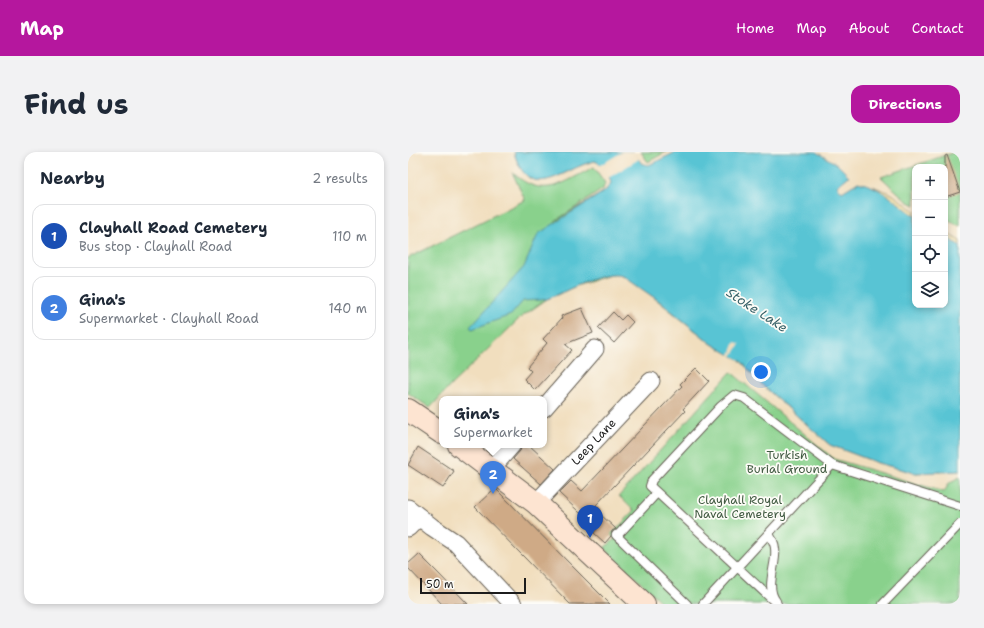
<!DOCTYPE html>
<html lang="en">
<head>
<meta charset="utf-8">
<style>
  body { margin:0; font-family:"Shantell Sans",sans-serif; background:#f2f2f3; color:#1f2937 }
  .controls { position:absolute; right:12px; top:12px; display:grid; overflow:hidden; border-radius:8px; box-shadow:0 2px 6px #0003 }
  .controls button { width:36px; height:36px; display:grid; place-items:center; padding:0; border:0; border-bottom:1px solid #e0e1e3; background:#fff; color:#1f2937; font:20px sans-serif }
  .scale { position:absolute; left:12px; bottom:10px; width:106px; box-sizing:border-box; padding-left:4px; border:2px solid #1c1c1c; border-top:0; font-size:11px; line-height:14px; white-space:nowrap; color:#1c1c1c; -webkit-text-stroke:3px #fdfcf7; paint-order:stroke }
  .you { position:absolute; left:353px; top:220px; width:14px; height:14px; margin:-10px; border:3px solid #fff; border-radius:50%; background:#1a73e8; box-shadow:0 0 0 6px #1a73e833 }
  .badge { display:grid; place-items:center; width:26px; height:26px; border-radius:50%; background:#b5179e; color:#fff; font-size:13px; font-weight:700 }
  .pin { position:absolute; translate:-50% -33px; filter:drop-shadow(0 1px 2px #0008) }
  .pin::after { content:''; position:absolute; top:21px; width:14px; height:12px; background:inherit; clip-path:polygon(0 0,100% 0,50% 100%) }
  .popup { position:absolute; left:31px; top:244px; width:108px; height:52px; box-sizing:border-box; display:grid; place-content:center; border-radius:8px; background:#fff; filter:drop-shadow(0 1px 3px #0005); font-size:13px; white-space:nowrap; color:#747a83 }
  .popup b { font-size:15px; color:#1f2937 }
  .popup::after { content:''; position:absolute; left:50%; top:100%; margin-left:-8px; border:8px solid transparent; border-top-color:#fff }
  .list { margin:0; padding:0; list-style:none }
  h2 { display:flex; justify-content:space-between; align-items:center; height:52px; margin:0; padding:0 16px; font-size:17px }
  h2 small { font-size:13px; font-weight:400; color:#747a83 }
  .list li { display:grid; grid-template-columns:26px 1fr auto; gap:12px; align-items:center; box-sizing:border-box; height:64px; margin:0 8px 8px; padding:0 8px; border:1px solid #e0e1e3; border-radius:12px }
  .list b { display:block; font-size:15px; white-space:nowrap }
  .list p { margin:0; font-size:13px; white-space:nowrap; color:#747a83 }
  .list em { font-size:13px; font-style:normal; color:#747a83 }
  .icon { flex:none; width:22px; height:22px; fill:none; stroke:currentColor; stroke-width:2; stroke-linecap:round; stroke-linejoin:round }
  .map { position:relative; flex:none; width:552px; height:452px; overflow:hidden; border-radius:12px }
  header { display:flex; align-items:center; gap:24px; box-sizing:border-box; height:56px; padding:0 20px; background:#b5179e; color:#fff }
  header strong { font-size:19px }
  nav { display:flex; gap:22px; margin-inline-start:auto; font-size:14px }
  .intro { display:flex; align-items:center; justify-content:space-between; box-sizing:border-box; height:96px; padding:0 24px }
  h1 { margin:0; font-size:28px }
  .button { padding:10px 18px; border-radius:12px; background:#b5179e; color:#fff; font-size:14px; font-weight:700 }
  main { display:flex; gap:24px; padding:0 24px }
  aside { flex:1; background:#fff; border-radius:12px; box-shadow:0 2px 6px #0003 }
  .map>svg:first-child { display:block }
  .green { fill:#89d18c; stroke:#527654 }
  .sand { fill:#eeda9e; stroke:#857b5d }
  .water { fill:#59c4d4; stroke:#3a7078 }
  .pier { fill:#f1debe }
  .building { fill:#cfaa86 }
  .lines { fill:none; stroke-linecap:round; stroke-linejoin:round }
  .lane-casing { stroke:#676055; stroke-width:10 }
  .street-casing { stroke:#676055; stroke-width:19 }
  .secondary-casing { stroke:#676055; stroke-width:24 }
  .lane { stroke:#fff; stroke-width:8 }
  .street { stroke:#fff; stroke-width:17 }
  .secondary { stroke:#fde4d1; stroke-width:22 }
  .labels { text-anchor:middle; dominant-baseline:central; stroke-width:3.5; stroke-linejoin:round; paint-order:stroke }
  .street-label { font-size:12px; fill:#1c1c1c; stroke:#fdfcf7 }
  .park-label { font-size:12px; fill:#425b43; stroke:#fdfcf7 }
  .water-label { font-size:13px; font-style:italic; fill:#345f66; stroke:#fdfcf7 }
</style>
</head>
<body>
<header>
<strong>Map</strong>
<nav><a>Home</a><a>Map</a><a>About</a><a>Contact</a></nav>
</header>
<div class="intro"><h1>Find us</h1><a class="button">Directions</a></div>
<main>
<aside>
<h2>Nearby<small>2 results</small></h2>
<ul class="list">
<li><span class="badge" style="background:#1a4fb4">1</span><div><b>Clayhall Road Cemetery</b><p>Bus stop · Clayhall Road</p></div><em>110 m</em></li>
<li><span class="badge" style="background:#3f7fe0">2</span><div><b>Gina's</b><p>Supermarket · Clayhall Road</p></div><em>140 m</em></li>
</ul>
</aside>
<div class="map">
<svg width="552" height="452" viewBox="0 0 552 452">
  <rect width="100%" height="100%" fill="#fdfcf7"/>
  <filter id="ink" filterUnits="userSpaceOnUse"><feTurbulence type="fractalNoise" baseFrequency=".025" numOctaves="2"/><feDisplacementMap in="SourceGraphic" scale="8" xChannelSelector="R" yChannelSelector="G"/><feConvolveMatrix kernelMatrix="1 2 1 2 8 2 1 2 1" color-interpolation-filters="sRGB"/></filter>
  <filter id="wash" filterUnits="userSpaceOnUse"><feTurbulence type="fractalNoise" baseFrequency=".012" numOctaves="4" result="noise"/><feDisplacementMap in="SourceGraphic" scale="16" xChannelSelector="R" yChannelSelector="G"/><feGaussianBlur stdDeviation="0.9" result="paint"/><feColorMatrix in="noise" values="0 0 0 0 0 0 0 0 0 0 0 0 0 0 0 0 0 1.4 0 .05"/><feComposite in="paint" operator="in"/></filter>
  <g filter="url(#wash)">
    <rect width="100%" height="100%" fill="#f1debe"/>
    <!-- green -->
    <g class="green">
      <path d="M106 0H195L552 319 507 321 470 311 422 293 353 232 333 209 304 192 224 128 209 122 199 124 168 134 139 147 112 166 43 233 22 256 0 241V106L117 48 104 20C135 49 154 31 186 15L197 31 195 37 147 69 197 39 203 32C202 23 195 13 187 9 156 15 122 55 106 0Z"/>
      <polygon points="233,0 258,0 240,10"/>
      <polygon points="547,0 552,0 552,74 537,66 537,15 507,15 507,53 499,49 473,25"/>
      <polygon points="323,220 426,307 536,340 542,330 552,325 552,452 255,452 196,396 207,387 202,382 204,380 205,381 226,359 211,344"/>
    </g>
    <!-- sand -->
    <g class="sand">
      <polygon points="465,34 484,42 507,59 507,72"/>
      <polygon points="537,80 552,89 552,101 537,92"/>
    </g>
    <!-- water -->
    <path class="water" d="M106 0H226C230 7 233 13 241 13L268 0H408L429 12 441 24 429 34 434 40 450 30C473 35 488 50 507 64V153H537V84L552 94V319L507 321 470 311 422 293 353 232 333 209 304 192 251 149 215 124C192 118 161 139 139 147 131 149 123 148 115 149L103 163 64 177 62 175 116 115 130 82 197 39 203 32C202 23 195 13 187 9 156 15 122 55 106 0Z"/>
    <!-- pier -->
    <g class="pier">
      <polygon points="214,0 227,0 231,7 200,26 191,14"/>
      <polygon points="327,190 332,192 324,204 332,208 331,210 310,199 311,197 322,203"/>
    </g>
    <g id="blocks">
      <!-- building -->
      <g class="building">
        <polygon points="539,3 552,40 537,45 537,4"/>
        <polygon points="174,156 185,181 157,192 164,198 127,238 116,227 123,219 119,215 139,191 135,187 154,166 153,164"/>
        <polygon points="205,160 213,168 218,163 225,170 206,191 190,176"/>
        <polygon points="288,216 301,229 275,257 277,259 188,353 193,358 191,361 208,377 204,379 203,384 197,391 186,381 189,377 151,341 163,329 174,339 274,234 272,232"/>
        <polygon points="114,293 121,293 147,317 133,332 105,307 112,299"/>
        <polygon points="10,295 46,319 35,336 0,313"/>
        <polygon points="87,336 170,420 202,452 162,452 67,355"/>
        <polygon points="11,402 28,419 60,452 34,452 0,416 0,412"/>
      </g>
    </g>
  </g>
  <g filter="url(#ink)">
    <use href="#blocks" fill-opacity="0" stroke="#676055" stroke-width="1"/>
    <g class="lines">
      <!-- lane casing -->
      <g class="lane-casing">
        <g id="lane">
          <path d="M360 382C379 400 353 430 368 449"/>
          <polyline points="208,383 279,452"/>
          <polyline points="209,384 248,342"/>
          <polyline points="295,452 424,313"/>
          <polyline points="369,452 242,334 244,328 313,254 326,243 336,246 424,313 552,354"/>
          <polyline points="475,452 552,372"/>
        </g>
      </g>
      <!-- street casing -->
      <g class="street-casing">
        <g id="street">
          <polyline points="136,256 187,197"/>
          <polyline points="84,316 104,293"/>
          <path id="s1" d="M128 351 243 229"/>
          <polyline points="0,356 24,375 48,391 105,452"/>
          <polyline points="0,376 11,365"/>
        </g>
      </g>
      <!-- secondary casing -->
      <g class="secondary-casing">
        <g id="secondary">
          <polyline points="0,258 34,281"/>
          <polyline points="51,293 128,351 236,452"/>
        </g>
      </g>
      <!-- lane -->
      <use href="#lane" class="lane"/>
      <!-- street -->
      <use href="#street" class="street"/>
      <!-- secondary -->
      <use href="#secondary" class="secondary"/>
    </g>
  </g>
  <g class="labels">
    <!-- street labels -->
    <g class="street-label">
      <text stroke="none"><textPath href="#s1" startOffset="84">Leep Lane</textPath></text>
    </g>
    <!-- park labels -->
    <g class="park-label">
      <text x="379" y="303">Turkish<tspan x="379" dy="14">Burial Ground</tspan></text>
      <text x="332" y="348">Clayhall Royal<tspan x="332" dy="14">Naval Cemetery</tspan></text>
    </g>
    <!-- water labels -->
    <g class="water-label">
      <text transform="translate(349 158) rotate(33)">Stoke Lake</text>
    </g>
  </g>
</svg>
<div class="controls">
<button>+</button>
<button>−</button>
<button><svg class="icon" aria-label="locate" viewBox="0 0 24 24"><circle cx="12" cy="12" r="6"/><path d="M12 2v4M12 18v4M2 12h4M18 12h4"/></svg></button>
<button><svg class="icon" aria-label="layers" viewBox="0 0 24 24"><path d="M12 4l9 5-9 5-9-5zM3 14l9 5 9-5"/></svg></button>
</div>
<div class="scale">50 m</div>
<div class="you"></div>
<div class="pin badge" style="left:182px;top:386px;background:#1a4fb4">1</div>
<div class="pin badge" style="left:85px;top:342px;background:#3f7fe0">2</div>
<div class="popup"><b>Gina's</b>Supermarket</div>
</div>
</main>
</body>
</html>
